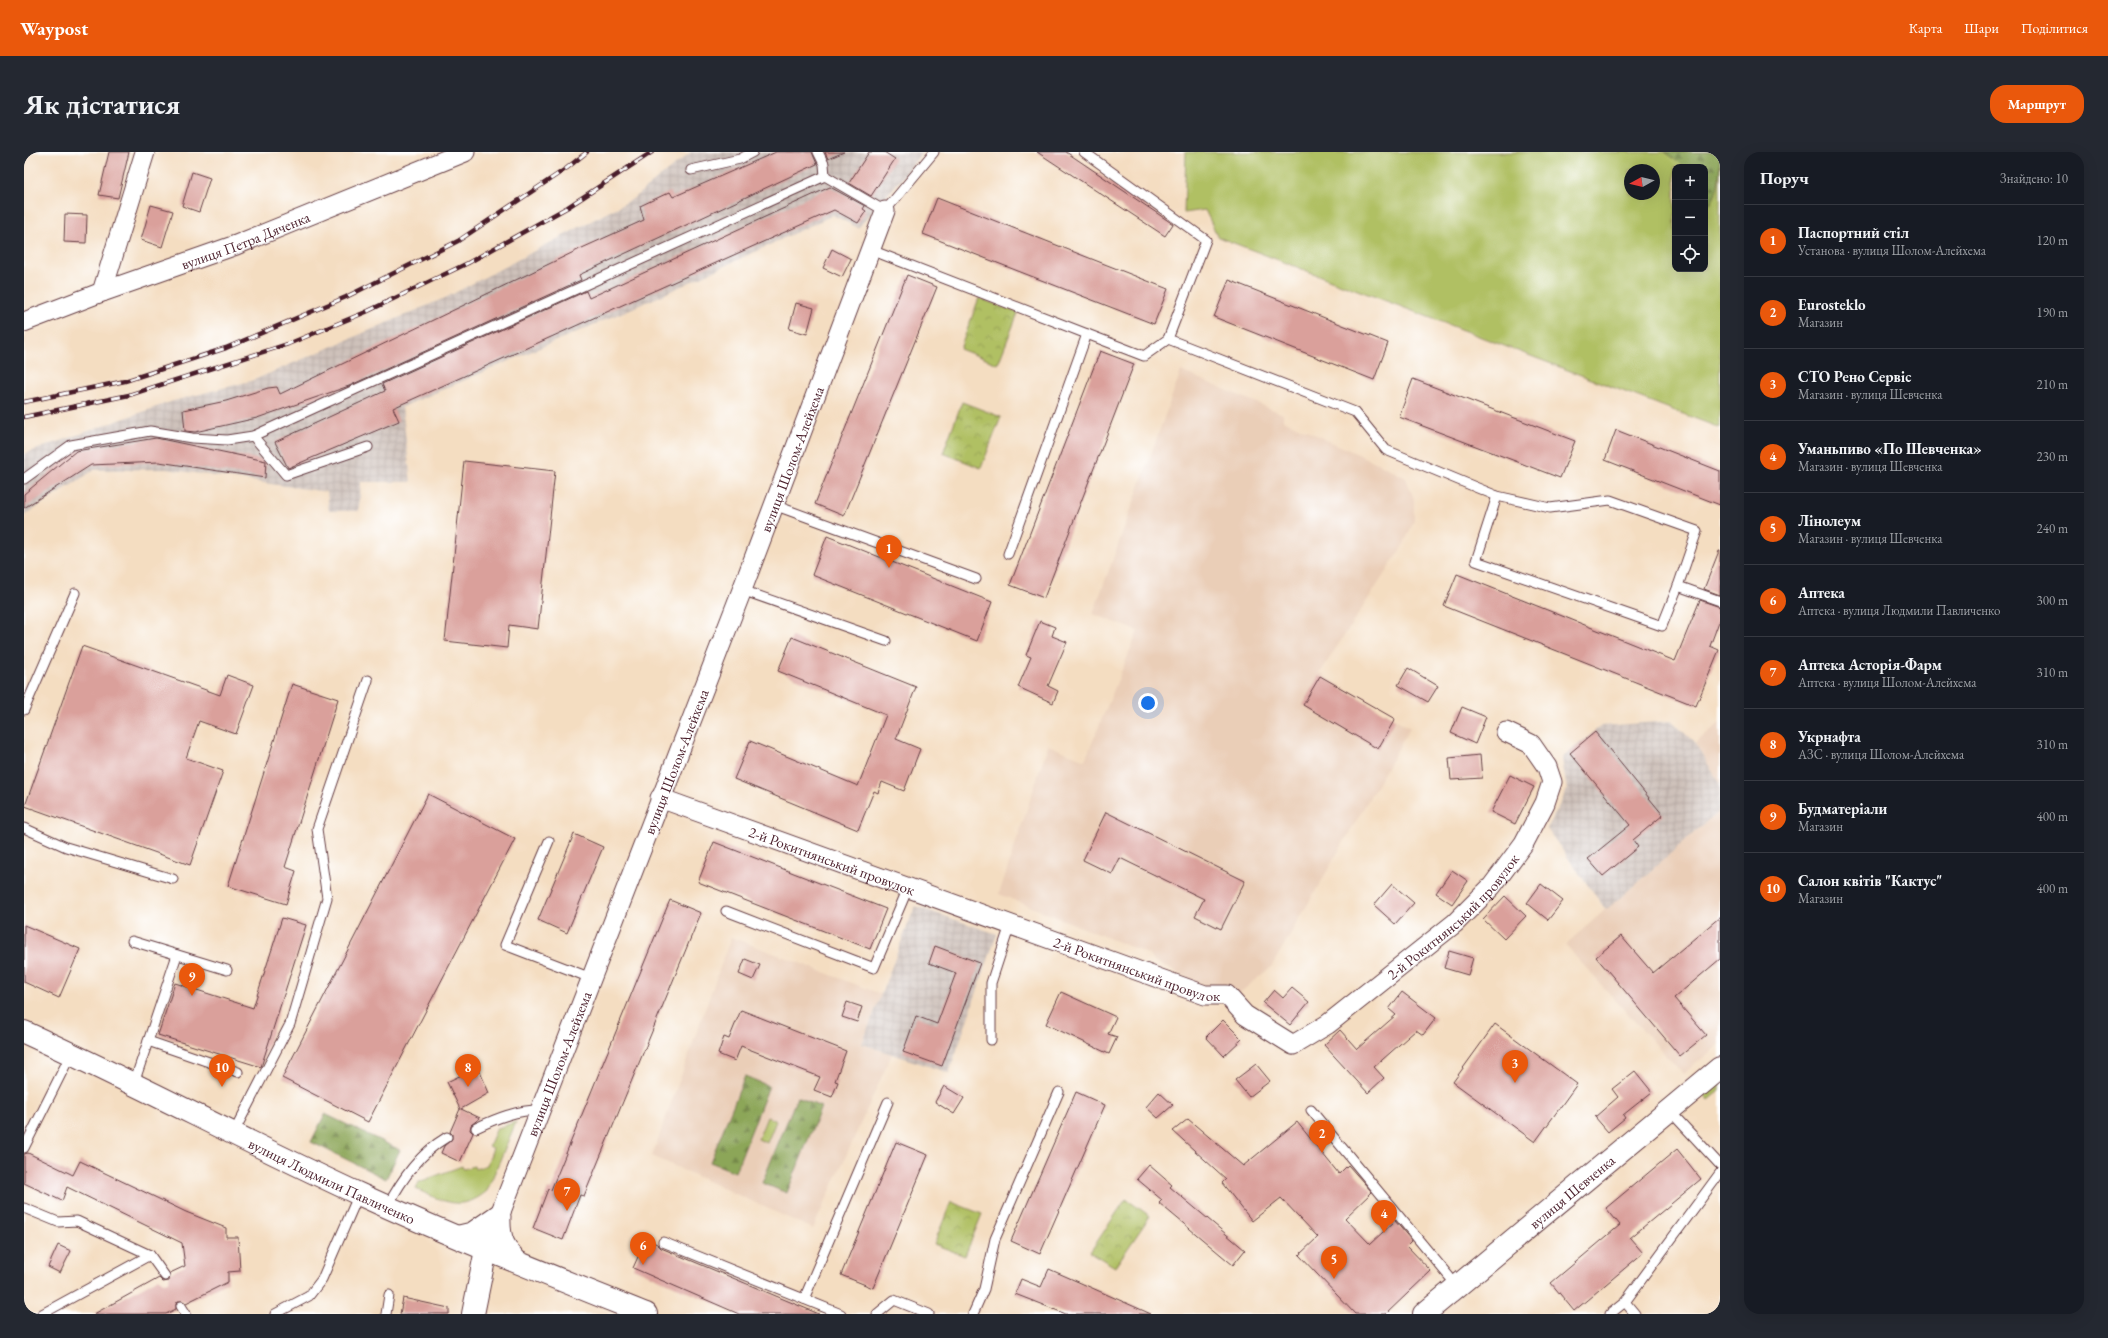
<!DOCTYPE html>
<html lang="uk">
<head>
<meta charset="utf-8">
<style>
  body { margin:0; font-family:"EB Garamond",serif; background:#242831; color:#f1f3f6 }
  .controls { position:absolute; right:12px; top:12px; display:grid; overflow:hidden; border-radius:8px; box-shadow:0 4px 16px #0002 }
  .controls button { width:36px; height:36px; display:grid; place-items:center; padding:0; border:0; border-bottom:1px solid #363941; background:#171b24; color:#f1f3f6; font:20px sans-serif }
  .compass { position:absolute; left:1600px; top:12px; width:36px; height:36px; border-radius:50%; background:#171b24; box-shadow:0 4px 16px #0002; rotate:262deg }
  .you { position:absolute; left:1124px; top:551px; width:14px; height:14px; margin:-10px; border:3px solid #fff; border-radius:50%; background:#1a73e8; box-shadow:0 0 0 6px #1a73e833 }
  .badge { display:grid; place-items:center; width:26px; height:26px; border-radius:50%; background:#ea580c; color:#fff; font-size:13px; font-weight:700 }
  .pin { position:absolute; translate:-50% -33px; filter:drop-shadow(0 1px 2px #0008) }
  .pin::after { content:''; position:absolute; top:21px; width:14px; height:12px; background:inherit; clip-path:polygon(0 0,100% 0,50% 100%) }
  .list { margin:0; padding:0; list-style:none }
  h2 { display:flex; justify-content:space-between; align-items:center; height:52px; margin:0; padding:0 16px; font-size:17px }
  h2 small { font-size:13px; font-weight:400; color:#9ea1a6 }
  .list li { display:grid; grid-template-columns:26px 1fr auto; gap:12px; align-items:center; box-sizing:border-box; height:72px; padding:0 16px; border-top:1px solid #363941 }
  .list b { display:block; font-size:15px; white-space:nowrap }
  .list p { margin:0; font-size:13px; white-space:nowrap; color:#9ea1a6 }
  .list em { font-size:13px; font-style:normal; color:#9ea1a6 }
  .icon { flex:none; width:22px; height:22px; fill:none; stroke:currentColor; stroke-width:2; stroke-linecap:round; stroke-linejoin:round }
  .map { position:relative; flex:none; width:1696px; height:1162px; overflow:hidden; border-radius:16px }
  header { display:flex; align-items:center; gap:24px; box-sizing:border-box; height:56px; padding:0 20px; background:#ea580c; color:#fff }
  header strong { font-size:19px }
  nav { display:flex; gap:22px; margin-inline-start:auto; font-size:14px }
  .intro { display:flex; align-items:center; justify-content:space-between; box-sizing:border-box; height:96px; padding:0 24px }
  h1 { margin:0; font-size:28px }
  .button { padding:10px 18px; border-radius:16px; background:#ea580c; color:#fff; font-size:14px; font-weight:700 }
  main { display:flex; gap:24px; padding:0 24px }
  aside { flex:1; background:#171b24; border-radius:16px; box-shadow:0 4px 16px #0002 }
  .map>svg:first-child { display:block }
  .built { fill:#eaceb7 }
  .industrial { fill:url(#industrial-grid) }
  .grass { fill:#b0c063; stroke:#7d7047; fill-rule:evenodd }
  .forest { fill:url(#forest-firs); stroke:#6b6242 }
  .park { fill:url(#park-crowns); stroke:#7d7047 }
  .building { fill:#daa09b }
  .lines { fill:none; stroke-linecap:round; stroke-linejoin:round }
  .lane-casing { stroke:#643c42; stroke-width:11 }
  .street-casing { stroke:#643c42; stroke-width:21 }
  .secondary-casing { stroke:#643c42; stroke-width:24 }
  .lane { stroke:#fff; stroke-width:9 }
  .street { stroke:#fff; stroke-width:19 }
  .secondary { stroke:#fff; stroke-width:22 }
  .rail-casing { stroke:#4a1f2b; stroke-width:4.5 }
  .rail { stroke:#fff; stroke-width:3; stroke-dasharray:9; stroke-linecap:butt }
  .labels { text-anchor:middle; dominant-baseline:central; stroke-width:4; stroke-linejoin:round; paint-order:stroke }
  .street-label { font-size:15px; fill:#4a1f2b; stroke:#fff }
</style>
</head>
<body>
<header>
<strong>Waypost</strong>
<nav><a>Карта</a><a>Шари</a><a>Поділитися</a></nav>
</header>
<div class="intro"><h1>Як дістатися</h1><a class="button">Маршрут</a></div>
<main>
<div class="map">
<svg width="1696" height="1162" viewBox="0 0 1696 1162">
  <defs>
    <pattern id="industrial-grid" width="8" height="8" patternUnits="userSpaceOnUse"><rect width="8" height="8" fill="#cec1ba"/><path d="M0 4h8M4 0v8" fill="none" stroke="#b2a5a0"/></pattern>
    <pattern id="forest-firs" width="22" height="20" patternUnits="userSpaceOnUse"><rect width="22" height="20" fill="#8ca659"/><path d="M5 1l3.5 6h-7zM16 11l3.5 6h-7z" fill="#74874a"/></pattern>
    <pattern id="park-crowns" width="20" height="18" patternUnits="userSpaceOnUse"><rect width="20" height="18" fill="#b0c063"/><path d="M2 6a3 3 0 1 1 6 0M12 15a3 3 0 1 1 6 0" fill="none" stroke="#919b52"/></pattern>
  </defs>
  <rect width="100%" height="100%" fill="#fff"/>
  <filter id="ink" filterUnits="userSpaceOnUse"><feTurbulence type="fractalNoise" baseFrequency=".025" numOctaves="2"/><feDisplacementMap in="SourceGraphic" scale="8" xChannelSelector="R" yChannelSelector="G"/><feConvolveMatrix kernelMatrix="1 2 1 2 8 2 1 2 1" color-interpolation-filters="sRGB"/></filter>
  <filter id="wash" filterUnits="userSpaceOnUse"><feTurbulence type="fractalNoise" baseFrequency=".012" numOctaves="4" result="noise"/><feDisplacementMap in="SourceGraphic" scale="16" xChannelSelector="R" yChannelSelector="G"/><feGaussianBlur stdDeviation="0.9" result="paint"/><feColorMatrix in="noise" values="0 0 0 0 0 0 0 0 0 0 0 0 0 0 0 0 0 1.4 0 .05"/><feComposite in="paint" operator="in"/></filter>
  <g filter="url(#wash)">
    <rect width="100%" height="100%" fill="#f4ddc1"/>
    <!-- built -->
    <g class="built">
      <polygon points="1157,219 1259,262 1259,268 1360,314 1382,326 1390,347 1390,369 1380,392 1296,521 1386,576 1248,814 1212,844 1180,835 1128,808 1124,802 975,742 1024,593 1061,608 1114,479 1069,462"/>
      <polygon points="1696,571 1696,632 1671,591"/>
      <polygon points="1696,658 1696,892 1659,922 1541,793"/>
      <polygon points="707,785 857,842 838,892 868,902 789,1077 628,1004"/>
    </g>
    <!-- industrial -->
    <g class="industrial">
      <polygon points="667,0 898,0 879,25 834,76 809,63 632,146 378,255 387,330 337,330 335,359 305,359 303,340 142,317 70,318 0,364 0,302 149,249 230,228 423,145 607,48"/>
      <polygon points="1648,569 1671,591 1696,632 1696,658 1582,758 1523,677 1543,638 1538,606 1577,574"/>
      <polygon points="891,754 973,782 925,921 838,892"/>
    </g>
    <!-- grass -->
    <g class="grass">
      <path d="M1162 0H1696V276L1194 85 1181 58 1160 61ZM1651 15H1681V117H1651ZM1606 18H1630V42H1606Z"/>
      <polygon points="1696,930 1696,939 1685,948 1681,943"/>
      <polygon points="743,965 752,969 743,991 734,987"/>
      <path d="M492 970 463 1039C437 1061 419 1049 392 1037L395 1030 438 1014 439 1017 450 1014 451 1017 463 1013 469 996 465 994 473 976Z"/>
    </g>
    <!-- forest -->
    <g class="forest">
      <path d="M1640 0H1696C1696 17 1696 49 1681 55V15H1661Z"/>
      <polygon points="721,924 745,934 711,1020 686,1010"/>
      <polygon points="773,945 797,955 763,1041 738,1031"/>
      <polygon points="301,962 376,998 362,1027 287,990"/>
    </g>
    <!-- park -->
    <g class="park">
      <polygon points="955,146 994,161 974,212 936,197"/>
      <polygon points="938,250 977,265 957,316 919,301"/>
      <polygon points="1102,1047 1126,1064 1091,1115 1066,1100"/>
      <polygon points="927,1050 958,1062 941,1104 910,1092"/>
    </g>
    <g id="blocks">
      <!-- building -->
      <g class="building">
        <polygon points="85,0 105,0 94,46 75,43"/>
        <polygon points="752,0 788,0 793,12 555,123 557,128 325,234 233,266 171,280 161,279 159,258 202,249 244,236 253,235 256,242 558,96 620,68 616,54 646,40 649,45"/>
        <polygon points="801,0 820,0 804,7"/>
        <polygon points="845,0 860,0 871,7 847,44 825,31"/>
        <polygon points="1013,0 1042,0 1149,72 1141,84"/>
        <polygon points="168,20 186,26 175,60 158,54"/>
        <polygon points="806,35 841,54 839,57 842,59 834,71 810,58 369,256 375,269 264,316 251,290 361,239 358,232 562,139 565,146"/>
        <polygon points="913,46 1144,137 1130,172 899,82"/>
        <polygon points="127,53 149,59 138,95 117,88"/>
        <polygon points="41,62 63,63 62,91 40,90"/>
        <polygon points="808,97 827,107 818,125 799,116"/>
        <polygon points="883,123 913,135 820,364 791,352"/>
        <polygon points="1205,128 1364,191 1350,228 1190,165"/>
        <polygon points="772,151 790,156 783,182 765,177"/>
        <polygon points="1076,199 1110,212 1020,446 986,433"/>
        <polygon points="1389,227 1551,289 1536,326 1375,265"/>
        <polygon points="1592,278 1696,319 1696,353 1581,308"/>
        <polygon points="132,286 242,309 241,326 135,310 67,313 0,356 0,342 52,299"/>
        <polygon points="440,309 531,319 514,477 485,473 483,496 421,489"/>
        <polygon points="803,384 968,450 953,489 788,423"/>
        <polygon points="1695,399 1696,399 1696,443 1680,437"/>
        <polygon points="1433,422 1651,509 1676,448 1696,455 1696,467 1686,494 1695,498 1672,554 1420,454"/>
        <polygon points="1016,469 1031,475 1028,484 1043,490 1024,534 1034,539 1029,551 994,535 1007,505 1002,503"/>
        <polygon points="768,485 892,535 872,587 896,597 880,639 858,630 854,641 850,639 834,678 710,627 726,589 834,634 862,563 754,519"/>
        <polygon points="58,494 196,543 203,523 230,533 212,582 175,569 162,606 199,619 166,713 1,654"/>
        <polygon points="1384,516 1414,534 1404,550 1374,533"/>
        <polygon points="1296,524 1371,567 1354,597 1279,553"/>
        <polygon points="268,532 314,547 261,715 272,719 262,752 204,734"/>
        <polygon points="1438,555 1462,565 1451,592 1427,581"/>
        <polygon points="1571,580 1639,663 1609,688 1614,695 1579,724 1564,707 1606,673 1546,601"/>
        <polygon points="1456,603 1458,626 1427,628 1425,606"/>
        <polygon points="1486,623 1510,635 1491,672 1467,660"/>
        <polygon points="404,642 491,687 344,970 258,926"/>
        <polygon points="1082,660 1221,729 1197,777 1171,764 1180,747 1096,706 1088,722 1059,708"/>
        <polygon points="550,682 579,695 543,781 514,768"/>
        <polygon points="690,690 862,757 846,797 674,730"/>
        <polygon points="1428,718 1444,729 1428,752 1412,741"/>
        <polygon points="1368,732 1390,751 1371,772 1350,753"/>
        <polygon points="1517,732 1539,749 1524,768 1503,751"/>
        <polygon points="1481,744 1502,764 1480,787 1459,767"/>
        <polygon points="646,748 677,761 560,1044 556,1043 539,1088 509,1076 524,1037 527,1038"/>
        <polygon points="1696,765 1696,807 1650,846 1682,883 1656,904 1572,805 1597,784 1629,821"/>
        <polygon points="258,766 282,773 237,915 134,883 151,831 229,856"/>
        <polygon points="0,773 56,797 35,846 0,830"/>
        <polygon points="911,794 956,811 918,914 879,900 892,864 913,872 932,821 905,811"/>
        <polygon points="1425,799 1449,806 1444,823 1420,816"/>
        <polygon points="721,807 736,813 729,828 715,822"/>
        <polygon points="1268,836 1285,850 1266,873 1239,851 1250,838 1259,846"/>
        <polygon points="1037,840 1092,865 1084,882 1093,885 1085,902 1022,872"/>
        <polygon points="1378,840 1412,866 1399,883 1392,878 1350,915 1360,926 1344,941 1300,893 1316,878 1333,897 1372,863 1365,857"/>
        <polygon points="823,850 838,855 833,870 818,865"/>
        <polygon points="717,858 822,899 811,929 814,930 808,945 790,938 796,925 717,894 711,909 694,902 700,885 705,887"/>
        <polygon points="1199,868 1218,887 1200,904 1182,885"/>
        <polygon points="1471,872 1553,932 1511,990 1429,930"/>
        <polygon points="1232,912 1246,929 1225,945 1211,928"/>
        <polygon points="454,915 465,941 437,957 456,966 447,973 446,978 449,981 436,1010 417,1001 420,994 428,987 428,982 426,980 436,957 423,930"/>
        <polygon points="1611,919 1628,940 1599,963 1601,966 1584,980 1571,965 1594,945 1588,937"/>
        <polygon points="920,934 940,946 930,962 911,950"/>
        <polygon points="1052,940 1081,953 1016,1102 987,1089"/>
        <polygon points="1135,940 1149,953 1134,966 1122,955"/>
        <polygon points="1164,967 1219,1014 1273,970 1315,1022 1324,1013 1348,1040 1321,1066 1346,1092 1371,1069 1388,1089 1383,1094 1407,1119 1362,1162 1331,1162 1275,1103 1294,1085 1257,1046 1228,1069 1198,1031 1202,1027 1149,979"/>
        <polygon points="872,990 904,1003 849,1136 817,1123"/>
        <polygon points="1653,997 1677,1027 1606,1086 1619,1101 1550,1159 1527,1131 1596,1073 1582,1056"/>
        <polygon points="4,1001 49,1023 56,1009 162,1060 202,1076 202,1085 214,1085 216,1119 204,1120 204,1130 162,1151 159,1149 154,1149 152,1152 152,1157 142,1162 70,1162 135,1126 139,1130 145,1129 146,1121 161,1114 158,1091 43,1035 38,1049 0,1031 0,1002"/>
        <polygon points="1125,1013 1148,1033 1146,1035 1221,1098 1209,1113 1135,1051 1138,1048 1113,1027"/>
        <polygon points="622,1087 633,1092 637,1096 795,1162 715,1162 609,1116"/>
        <polygon points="34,1093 47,1099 36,1121 24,1115"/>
        <polygon points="1025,1117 1127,1162 1042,1162 991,1142 997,1127 1017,1135"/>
        <polygon points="379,1146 425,1156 425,1162 376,1162"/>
      </g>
    </g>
  </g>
  <g filter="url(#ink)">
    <use href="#blocks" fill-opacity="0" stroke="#643c42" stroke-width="1"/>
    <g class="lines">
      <!-- lane casing -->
      <g class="lane-casing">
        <g id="lane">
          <polyline points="794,0 800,12 801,24"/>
          <polyline points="1060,0 1182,88 1144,187 1331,260 1362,298 1473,344 1526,356 1586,348 1673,379 1654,434 1696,449"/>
          <polyline points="667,18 716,7 729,0"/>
          <polyline points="847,98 1063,182 984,402"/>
          <polyline points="1063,182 1120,204 1144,187"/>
          <polyline points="229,284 262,323 344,295"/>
          <polyline points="0,327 47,293 126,279 168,286 203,288 229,284 801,24 861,59 910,0"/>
          <polyline points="1473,344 1452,409 1638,474 1654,434"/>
          <polyline points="750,353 952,427"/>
          <polyline points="718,438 862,489"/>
          <polyline points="0,558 51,441"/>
          <polyline points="0,676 42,695 149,727"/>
          <polyline points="525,689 481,793 567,826"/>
          <polyline points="702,759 850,816 884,736"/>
          <polyline points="108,789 203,818"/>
          <polyline points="967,888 967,831 986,773"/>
          <polyline points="124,889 214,920"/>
          <polyline points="110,931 153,803"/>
          <polyline points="1287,958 1433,1134"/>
          <polyline points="1645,958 1696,1013"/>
          <path d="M452 976C473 966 493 958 516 958"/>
          <polyline points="209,982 266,872 303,746 293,677 344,528"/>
          <polyline points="0,996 47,902"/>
          <path d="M363 1055C378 1027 396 1001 423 985"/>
          <polyline points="0,1056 34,1070 53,1069 126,1103 141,1124"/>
          <polyline points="639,1090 817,1162"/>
          <polyline points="780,1147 864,950"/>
          <polyline points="1601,1150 1611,1162"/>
          <polyline points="157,1154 162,1162"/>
          <polyline points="18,1162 126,1103"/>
          <polyline points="251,1162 285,1144 298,1127 335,1042"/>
          <polyline points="362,1162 365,1143"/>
          <polyline points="853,1162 870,1148 905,1162"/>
          <polyline points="949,1162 960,1137 971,1087 1035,940"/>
          <polyline points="1586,1162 1601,1150 1696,1021"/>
        </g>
      </g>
      <!-- street casing -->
      <g class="street-casing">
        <g id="street">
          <polyline points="78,140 121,0"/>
          <path id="s1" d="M0 170 78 140 212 93 441 0"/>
          <path id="s2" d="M636 646 1181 843H1203L1221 863 1269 893 1304 872 1431 771 1468 734 1500 691 1521 651 1528 630 1523 615 1507 592 1482 580"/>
          <path d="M477 1064C476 1088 481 1095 497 1112"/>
          <polyline points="431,1084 448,1080 477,1060"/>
          <path id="s3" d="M462 1098 718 438 861 59"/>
        </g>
      </g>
      <!-- secondary casing -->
      <g class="secondary-casing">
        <g id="secondary">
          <path id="s4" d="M0 880C114 932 224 991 337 1043 431 1086 527 1124 622 1162"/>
          <polyline points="449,1162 462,1098"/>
          <path id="s5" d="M1400 1162 1696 916"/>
        </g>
      </g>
      <!-- lane -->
      <use href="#lane" class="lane"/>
      <!-- street -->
      <use href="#street" class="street"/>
      <!-- secondary -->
      <use href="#secondary" class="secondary"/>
      <!-- rail casing -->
      <g class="rail-casing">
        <g id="rail">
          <polyline points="0,250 101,229 202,196 322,145 434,89 543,16 563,0"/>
          <polyline points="0,265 105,243 264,192 342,160 444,111 544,55 628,0"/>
        </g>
      </g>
      <!-- rail -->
      <use href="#rail" class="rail"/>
    </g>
  </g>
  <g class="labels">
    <!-- street labels -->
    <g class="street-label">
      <text stroke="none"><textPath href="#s1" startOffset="236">вулиця Петра Дяченка</textPath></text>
      <text stroke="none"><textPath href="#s3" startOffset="848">вулиця Шолом-Алейхема</textPath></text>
      <text stroke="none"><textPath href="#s3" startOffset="524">вулиця Шолом-Алейхема</textPath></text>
      <text stroke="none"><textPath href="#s2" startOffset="183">2-й Рокитнянський провулок</textPath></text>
      <text stroke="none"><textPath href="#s2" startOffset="891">2-й Рокитнянський провулок</textPath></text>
      <text stroke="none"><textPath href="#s2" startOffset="507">2-й Рокитнянський провулок</textPath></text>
      <text stroke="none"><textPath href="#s3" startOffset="200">вулиця Шолом-Алейхема</textPath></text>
      <text stroke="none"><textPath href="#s4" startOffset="342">вулиця Людмили Павличенко</textPath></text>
      <text stroke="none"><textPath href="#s5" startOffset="192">вулиця Шевченка</textPath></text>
    </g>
  </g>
</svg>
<div class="controls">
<button>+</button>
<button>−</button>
<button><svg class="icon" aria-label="locate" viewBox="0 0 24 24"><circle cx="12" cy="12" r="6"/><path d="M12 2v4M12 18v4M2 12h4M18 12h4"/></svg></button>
</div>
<svg class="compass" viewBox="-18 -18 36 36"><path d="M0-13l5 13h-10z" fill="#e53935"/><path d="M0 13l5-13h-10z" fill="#9ea1a6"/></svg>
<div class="you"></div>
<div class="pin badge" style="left:865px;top:416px">1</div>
<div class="pin badge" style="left:1298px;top:1001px">2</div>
<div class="pin badge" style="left:1491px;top:931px">3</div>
<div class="pin badge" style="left:1360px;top:1081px">4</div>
<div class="pin badge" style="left:1310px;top:1127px">5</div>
<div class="pin badge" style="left:619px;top:1113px">6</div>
<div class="pin badge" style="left:543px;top:1059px">7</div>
<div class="pin badge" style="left:444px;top:935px">8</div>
<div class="pin badge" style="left:168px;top:844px">9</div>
<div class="pin badge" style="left:198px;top:935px">10</div>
</div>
<aside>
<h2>Поруч<small>Знайдено: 10</small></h2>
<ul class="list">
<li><span class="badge">1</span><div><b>Паспортний стіл</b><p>Установа · вулиця Шолом-Алейхема</p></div><em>120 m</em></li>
<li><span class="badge">2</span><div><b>Eurosteklo</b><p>Магазин</p></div><em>190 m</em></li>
<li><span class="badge">3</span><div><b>СТО Рено Сервіс</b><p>Магазин · вулиця Шевченка</p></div><em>210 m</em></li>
<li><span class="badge">4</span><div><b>Уманьпиво «По Шевченка»</b><p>Магазин · вулиця Шевченка</p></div><em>230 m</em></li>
<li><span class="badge">5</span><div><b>Лінолеум</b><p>Магазин · вулиця Шевченка</p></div><em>240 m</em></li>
<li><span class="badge">6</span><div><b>Аптека</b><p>Аптека · вулиця Людмили Павличенко</p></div><em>300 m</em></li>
<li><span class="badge">7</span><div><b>Аптека Асторія-Фарм</b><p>Аптека · вулиця Шолом-Алейхема</p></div><em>310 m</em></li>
<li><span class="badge">8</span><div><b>Укрнафта</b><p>АЗС · вулиця Шолом-Алейхема</p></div><em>310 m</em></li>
<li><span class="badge">9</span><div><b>Будматеріали</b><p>Магазин</p></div><em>400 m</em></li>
<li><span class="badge">10</span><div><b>Салон квітів &quot;Кактус&quot;</b><p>Магазин</p></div><em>400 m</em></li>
</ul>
</aside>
</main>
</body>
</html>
